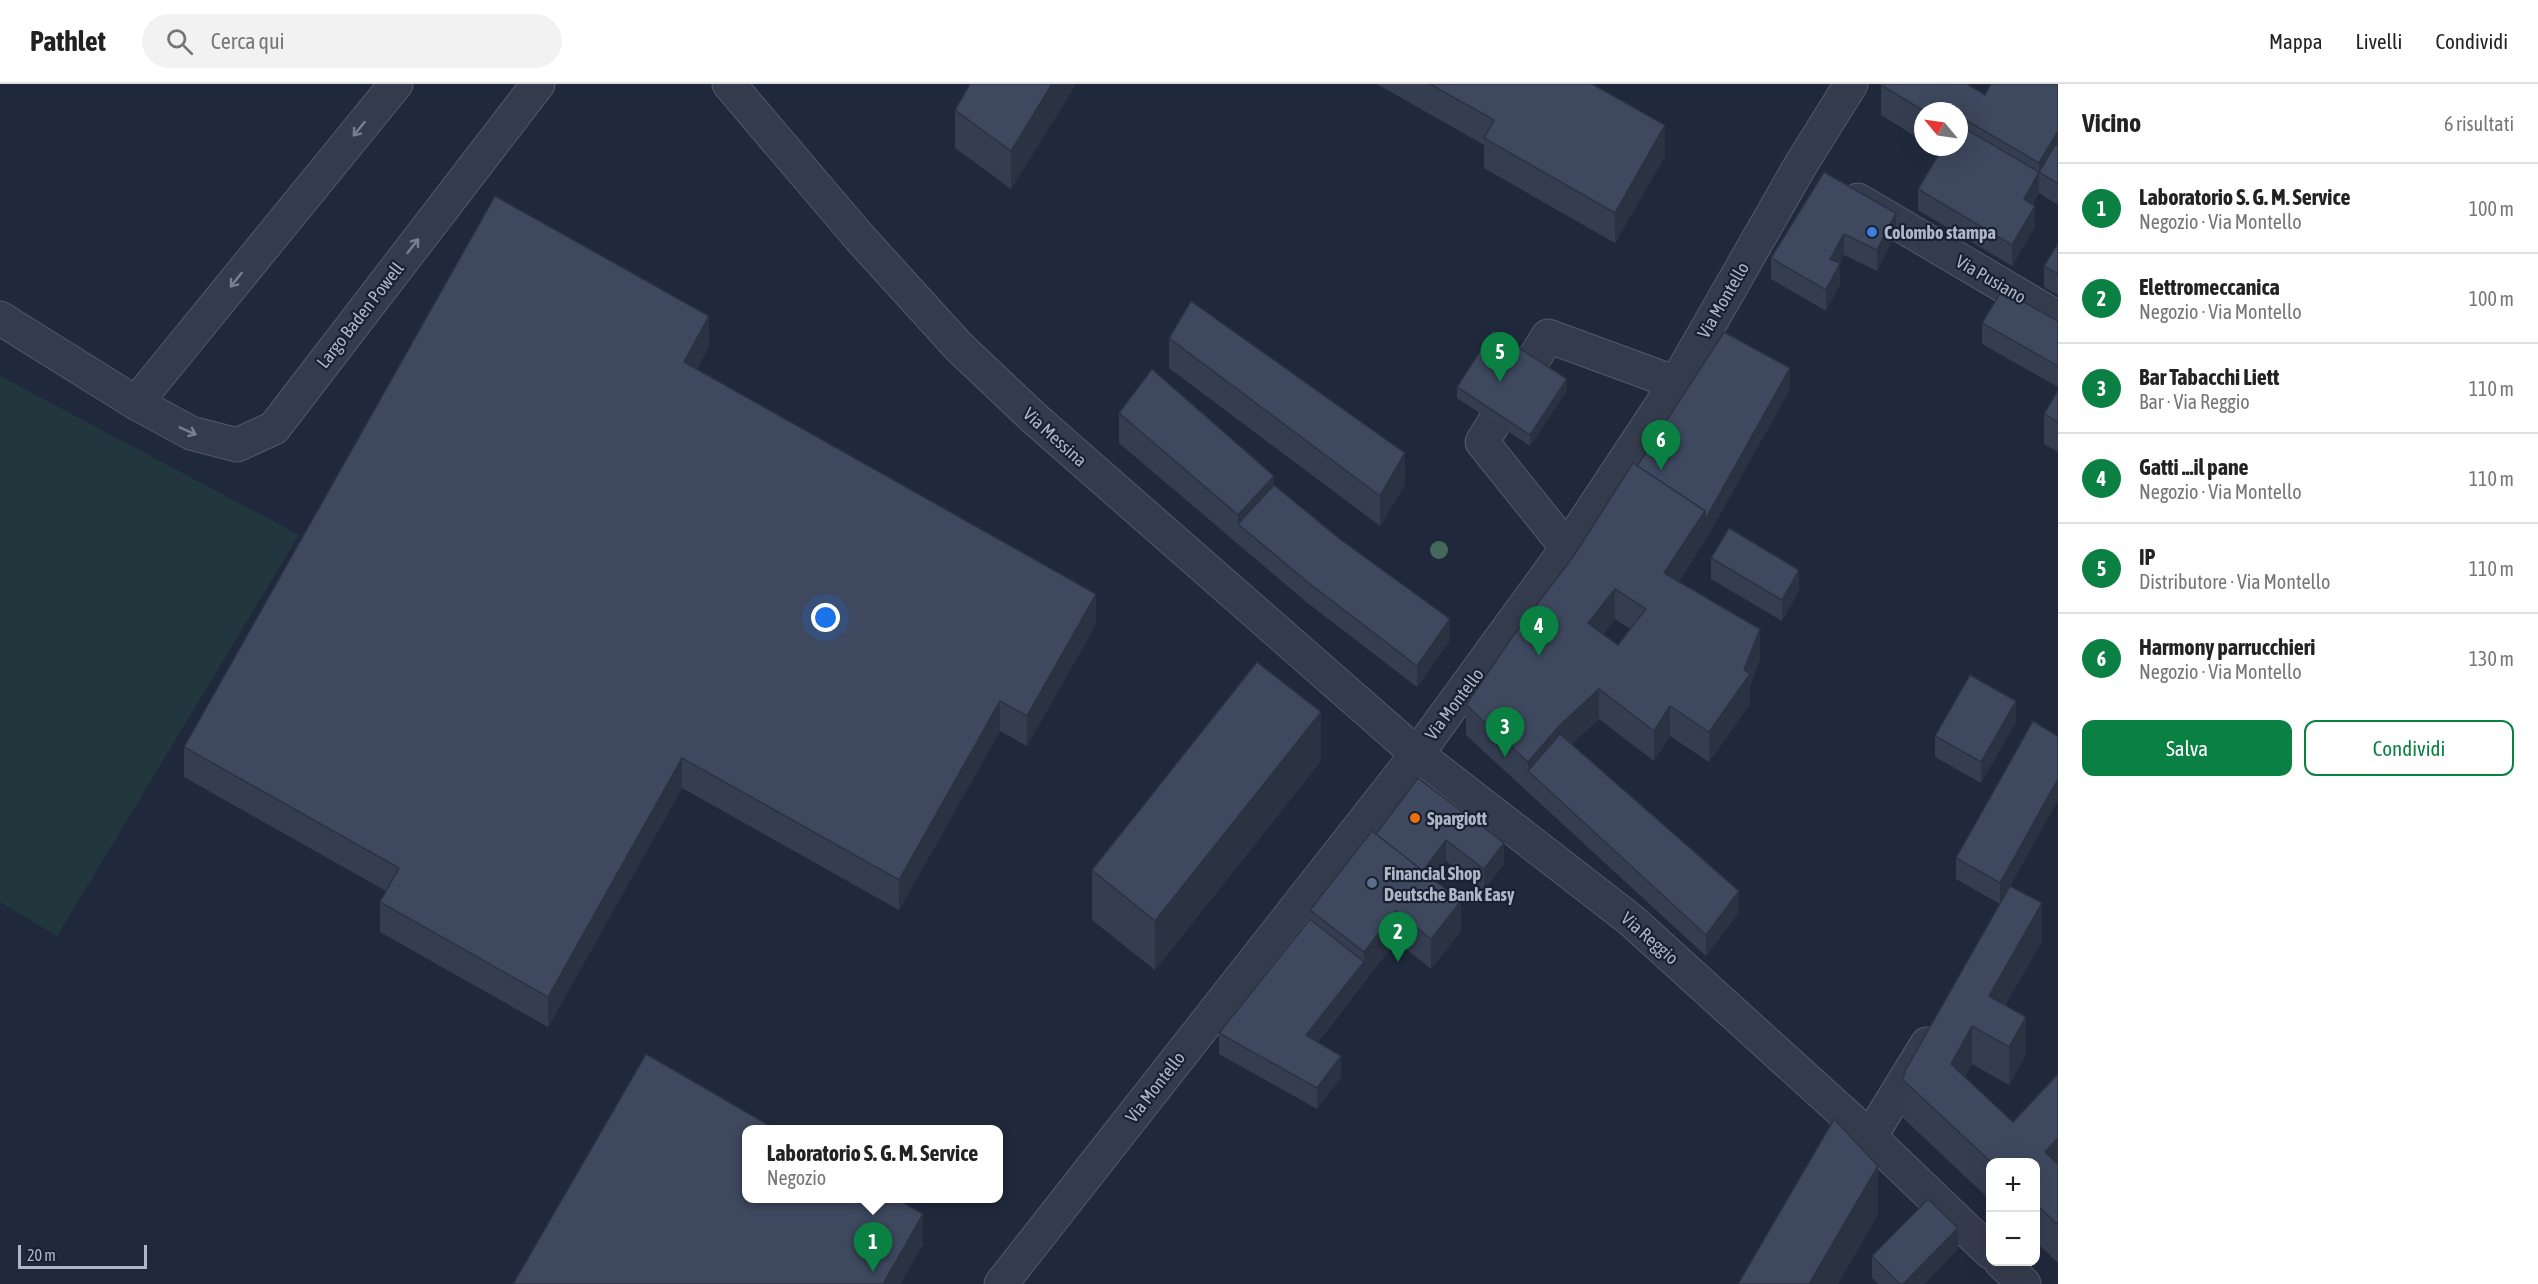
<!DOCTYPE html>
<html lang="it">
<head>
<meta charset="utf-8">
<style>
  body { margin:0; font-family:"Asap Condensed",sans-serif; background:#f2f2f2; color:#222 }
  .controls { position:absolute; right:18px; bottom:18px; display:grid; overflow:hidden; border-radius:12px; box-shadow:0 6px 24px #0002 }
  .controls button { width:54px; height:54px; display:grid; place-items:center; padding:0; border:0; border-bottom:2px solid #e0e0e0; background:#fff; color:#222; font:30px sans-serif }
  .compass { position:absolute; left:1914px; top:18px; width:54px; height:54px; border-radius:50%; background:#fff; box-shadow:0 6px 24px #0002; rotate:299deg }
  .scale { position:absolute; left:18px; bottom:15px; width:129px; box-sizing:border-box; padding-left:6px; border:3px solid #aeb6c8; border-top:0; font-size:16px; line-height:21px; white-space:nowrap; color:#aeb6c8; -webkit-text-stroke:4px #192030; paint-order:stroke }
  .you { position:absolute; left:826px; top:534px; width:21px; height:21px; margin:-15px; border:4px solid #fff; border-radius:50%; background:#1a73e8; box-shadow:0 0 0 9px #1a73e833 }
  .badge { display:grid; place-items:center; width:39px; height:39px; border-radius:50%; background:#0b8043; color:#fff; font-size:20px; font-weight:700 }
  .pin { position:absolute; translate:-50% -50px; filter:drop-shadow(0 2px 3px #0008) }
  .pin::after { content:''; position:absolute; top:32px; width:21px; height:18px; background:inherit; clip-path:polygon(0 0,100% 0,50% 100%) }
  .popup { position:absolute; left:742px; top:1041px; width:261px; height:78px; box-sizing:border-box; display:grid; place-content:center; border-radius:12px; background:#fff; filter:drop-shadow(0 2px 4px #0005); font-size:20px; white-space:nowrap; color:#767676 }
  .popup b { font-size:22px; color:#222 }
  .popup::after { content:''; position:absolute; left:50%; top:100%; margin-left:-12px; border:12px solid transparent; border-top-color:#fff }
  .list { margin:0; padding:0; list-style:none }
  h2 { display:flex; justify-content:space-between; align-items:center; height:78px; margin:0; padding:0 24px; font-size:26px }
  h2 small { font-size:20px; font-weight:400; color:#767676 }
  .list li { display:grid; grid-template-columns:39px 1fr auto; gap:18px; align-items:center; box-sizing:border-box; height:90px; padding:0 24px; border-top:2px solid #e0e0e0 }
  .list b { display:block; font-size:22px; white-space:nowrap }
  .list p { margin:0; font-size:20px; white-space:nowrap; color:#767676 }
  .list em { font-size:20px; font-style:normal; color:#767676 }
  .actions { display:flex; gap:12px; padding:18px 24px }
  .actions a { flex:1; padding:14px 0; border:2px solid #0b8043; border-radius:12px; text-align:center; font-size:21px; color:#0b8043 }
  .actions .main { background:#0b8043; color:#fff }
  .icon { flex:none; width:33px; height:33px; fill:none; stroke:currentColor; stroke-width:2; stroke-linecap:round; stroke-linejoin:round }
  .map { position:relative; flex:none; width:2058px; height:1200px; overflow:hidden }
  header { display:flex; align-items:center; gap:36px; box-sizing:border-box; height:84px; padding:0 30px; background:#fff; border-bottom:2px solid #e0e0e0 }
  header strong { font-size:28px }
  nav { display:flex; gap:33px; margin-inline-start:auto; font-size:21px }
  .search { width:420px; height:54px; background:#f2f2f2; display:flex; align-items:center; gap:15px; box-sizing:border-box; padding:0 21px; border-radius:33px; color:#767676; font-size:22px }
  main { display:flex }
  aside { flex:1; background:#fff }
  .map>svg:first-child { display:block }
  .green { fill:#22373d }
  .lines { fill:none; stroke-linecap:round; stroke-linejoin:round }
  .minor-casing { stroke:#51596a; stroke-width:35 }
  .minor { stroke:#343b4c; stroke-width:33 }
  .tree { fill:#45685c }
  .wall { fill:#353e51; fill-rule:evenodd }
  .shaded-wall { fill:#2b3242 }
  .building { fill:#3e485e; stroke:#2b3242; stroke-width:1.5; fill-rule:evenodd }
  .oneway { stroke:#777f90 }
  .shop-dot { fill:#3f7fe0; stroke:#192030; stroke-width:2 }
  .food-dot { fill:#e8710a; stroke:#192030; stroke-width:2 }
  .service-dot { fill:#5c6f8a; stroke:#192030; stroke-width:2 }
  .labels { text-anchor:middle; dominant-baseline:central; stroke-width:4.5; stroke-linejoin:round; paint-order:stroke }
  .poi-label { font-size:18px; font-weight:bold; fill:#aeb6c8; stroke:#192030; text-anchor:start }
  .street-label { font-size:18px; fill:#aeb6c8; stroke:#192030 }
</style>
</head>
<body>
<header>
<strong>Pathlet</strong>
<div class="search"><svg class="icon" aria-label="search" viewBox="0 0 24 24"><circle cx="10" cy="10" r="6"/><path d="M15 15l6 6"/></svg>Cerca qui</div>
<nav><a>Mappa</a><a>Livelli</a><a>Condividi</a></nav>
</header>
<main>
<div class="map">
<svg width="2058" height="1200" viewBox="0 0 2058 1200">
  <rect width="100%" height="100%" fill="#20293c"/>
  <!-- green -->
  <polygon class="green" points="0,292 299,451 57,852 0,818"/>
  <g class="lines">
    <!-- minor casing -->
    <g class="minor-casing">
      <g id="minor">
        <polyline points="729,0 860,154 959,263 1034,334 1417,670 1631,836 1870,1053 1990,1168"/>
        <polyline points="1858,116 2058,234"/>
        <polyline points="0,234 136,319 191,349 237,361 274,344 538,0"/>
        <polyline points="136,319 396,0"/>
        <polyline points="1567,464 1482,358 1548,252 1676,299"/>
        <polyline points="1870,1053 1927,960"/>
        <polyline points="2001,1178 2024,1200"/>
        <polyline points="1001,1200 1417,670 1567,464 1676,299 1800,82 1851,0"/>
      </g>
    </g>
    <!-- minor -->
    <use href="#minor" class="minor"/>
  </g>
  <!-- trees -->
  <circle class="tree" cx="1439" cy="466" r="9"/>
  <!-- wall -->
  <g class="wall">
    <polygon points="1076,0 1011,105 955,64 955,26"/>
    <polygon points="1377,0 1592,0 1665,72 1615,159 1484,84 1484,61"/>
    <polygon points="2058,0 2058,121 2039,109 2033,120 2035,143 2012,182 1918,126 1918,105 1941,67 1934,63 1959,63 1959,27 1923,27 1923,57 1881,31 1881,1 1985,11"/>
    <polygon points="1824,88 1896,150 1877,187 1844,171 1840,179 1840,200 1826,227 1771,195 1771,174"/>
    <polygon points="2058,159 2058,211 2044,203 2044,182"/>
    <polygon points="2058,237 2058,303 1982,260 1982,239"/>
    <polygon points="1169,254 1405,400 1380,442 1169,284"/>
    <polygon points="709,262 697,285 1096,540 1027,662 1000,647 899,826 682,704 548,943 380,848 380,818 386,807 184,693 184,663"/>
    <polygon points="1457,303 1567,306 1530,362 1457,314"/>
    <path d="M1790 305 1705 457 1678 498 1760 575 1750 602V620L1709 678 1670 652 1654 677 1599 635 1571 660 1739 828 1706 872 1466 651V621L1637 382ZM1615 535 1630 545 1618 561 1603 550Z"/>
    <polygon points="2058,306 2058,368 2044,360 2044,330"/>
    <polygon points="1119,329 1274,401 1450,556 1417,603 1305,517 1119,359"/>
    <polygon points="1711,474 1799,507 1782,537 1711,495"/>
    <polygon points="2016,638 1981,699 1935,673 1935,652"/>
    <polygon points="1321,677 1155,886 1092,836 1092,786"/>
    <polygon points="1418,694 1504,780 1484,806 1446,777 1433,795 1461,847 1431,885 1396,857 1318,958 1341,993 1317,1025 1219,970 1219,949 1310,835 1310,826 1376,750"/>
    <polygon points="2058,716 2005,811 2042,857 2005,921 2026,971 2009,1001 1972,980 1965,993 2013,1038 2058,990 2058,1179 2036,1158 2036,1078 1990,1078 1990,1116 1903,1034 1903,996 2000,820 1956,795 1956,774"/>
    <polygon points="1958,1165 1924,1200 1878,1200 1872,1194 1872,1172"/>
  </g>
  <!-- shaded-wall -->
  <g class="shaded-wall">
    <polygon points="1052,0 1076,0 1011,105 1011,67"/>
    <polygon points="1665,41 1665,72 1615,159 1615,129"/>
    <polygon points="2058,47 2058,77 2039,88 2039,79"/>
    <polygon points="2039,88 2039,109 2024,136 2024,115"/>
    <polygon points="2035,122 2035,143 2012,182 2012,161"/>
    <polygon points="1896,129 1896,150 1877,187 1877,166"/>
    <polygon points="1844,150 1844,171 1830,196 1830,175"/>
    <polygon points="1840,179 1840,200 1826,227 1826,206"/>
    <polygon points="709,232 709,262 684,308 684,278"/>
    <polygon points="1790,284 1790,305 1705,457 1664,520 1664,489"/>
    <polygon points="1567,295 1567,306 1530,362 1530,351"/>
    <polygon points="1405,369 1405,400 1380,442 1380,412"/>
    <polygon points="1274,392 1274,422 1238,440 1238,461 1238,431"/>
    <polygon points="1799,486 1799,507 1782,537 1782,516"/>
    <polygon points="1615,505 1615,535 1588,569 1588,539"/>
    <polygon points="1096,510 1096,540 1027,662 1027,632"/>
    <polygon points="1450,535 1450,556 1417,603 1417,582"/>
    <polygon points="1760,545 1760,575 1750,602 1750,620 1709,678 1709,648 1744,586"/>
    <polygon points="1599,605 1599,635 1560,671 1528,687 1528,678 1560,641"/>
    <polygon points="1000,617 1000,647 899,826 899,796"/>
    <polygon points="2016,617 2016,638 1981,699 1981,678"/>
    <polygon points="1670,622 1670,652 1654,677 1654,647"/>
    <polygon points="1321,628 1321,677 1155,886 1155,837"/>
    <polygon points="682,674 682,704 548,943 548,913"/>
    <polygon points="2058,695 2058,716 2000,820 2000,799"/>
    <polygon points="1446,756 1446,777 1418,814 1418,793"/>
    <polygon points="1504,759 1504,780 1484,806 1484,785"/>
    <polygon points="1739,807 1739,828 1706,872 1706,851"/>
    <polygon points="1461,817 1461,847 1431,885 1431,855"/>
    <polygon points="2042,819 2042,857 1989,950 1989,912"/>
    <polygon points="1396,827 1396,857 1306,972 1306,951 1364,878 1364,868"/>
    <polygon points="2026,933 2026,971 2009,1001 2009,963"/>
    <polygon points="1972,942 1972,980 1951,1018 1951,980"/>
    <polygon points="1341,972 1341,993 1317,1025 1317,1004"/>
    <polygon points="2058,1054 2058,1092 2045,1068"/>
    <polygon points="1878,1082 1878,1131 1838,1200 1809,1200"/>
    <polygon points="923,1130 923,1161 900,1200 883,1200"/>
    <polygon points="1958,1144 1958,1165 1924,1200 1903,1200"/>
  </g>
  <!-- building -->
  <g class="building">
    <polygon points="970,0 1052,0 1011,67 955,26"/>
    <polygon points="1430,0 1592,0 1665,41 1615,129 1484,54 1494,36"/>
    <polygon points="1882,0 1967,0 1985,11 1991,0 2058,0 2058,47 2039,79 1959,32 1959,27 1924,27 1881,1"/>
    <polygon points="1959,41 2039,88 2024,115 2035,122 2012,161 1918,105 1943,63 1959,63"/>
    <polygon points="2055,61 2058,62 2058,100 2039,88"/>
    <polygon points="1824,88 1896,129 1877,166 1844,150 1830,175 1840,179 1826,206 1771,174"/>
    <polygon points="495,112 709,232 684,278 1096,510 1027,632 1000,617 899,796 682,674 548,913 380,818 399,784 184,663"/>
    <polygon points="2058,159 2058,190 2044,182"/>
    <polygon points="2002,206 2058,237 2058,282 1982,239"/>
    <polygon points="1191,217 1405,369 1380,412 1169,254"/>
    <polygon points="1493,247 1567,295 1530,351 1457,303"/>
    <polygon points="1724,248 1790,284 1705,436 1705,427 1637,382"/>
    <polygon points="1152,285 1274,392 1238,431 1119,329"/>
    <polygon points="2058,306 2058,338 2044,330"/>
    <path d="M1633 379 1705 427 1664 489 1760 545 1744 586 1750 590 1709 648 1670 622 1654 647 1599 605 1560 641 1528 678 1466 621 1510 556 1573 473ZM1615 505 1646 525 1618 561 1588 539Z"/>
    <polygon points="1274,401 1340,455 1450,535 1417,582 1305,496 1238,440"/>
    <polygon points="1729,444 1799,486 1782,516 1711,474"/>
    <polygon points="1257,578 1321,628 1155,837 1092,786"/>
    <polygon points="1970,591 2016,617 1981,678 1935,652"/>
    <polygon points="2033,637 2058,652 2058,695 2000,799 1956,774"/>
    <polygon points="1560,650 1739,807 1706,851 1528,687"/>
    <polygon points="1418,694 1504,759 1484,785 1446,756 1423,787 1376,750"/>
    <polygon points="1372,747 1461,817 1431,855 1396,827 1364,868 1310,826"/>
    <polygon points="2010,802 2042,819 1989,912 2026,933 2009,963 1972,942 1951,980 2013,1038 2058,990 2058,1054 2045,1068 2058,1080 2058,1141 2036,1120 2036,1078 1991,1078 1903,996 1905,987"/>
    <polygon points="1310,835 1364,878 1306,951 1341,972 1317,1004 1219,949"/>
    <polygon points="646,970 777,1046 747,1046 747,1114 896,1114 923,1130 883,1200 513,1200"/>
    <polygon points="1834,1035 1878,1082 1809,1200 1738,1200"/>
    <polygon points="1928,1115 1958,1144 1903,1200 1900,1200 1872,1172"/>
  </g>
  <!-- one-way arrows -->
  <defs><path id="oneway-shaft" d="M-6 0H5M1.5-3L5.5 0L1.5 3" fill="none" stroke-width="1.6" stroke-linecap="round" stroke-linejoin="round" transform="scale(1.5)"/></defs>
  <g class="oneway">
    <use href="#oneway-shaft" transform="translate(359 45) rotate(129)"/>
    <use href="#oneway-shaft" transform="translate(413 162) rotate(-52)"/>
    <use href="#oneway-shaft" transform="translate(236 196) rotate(129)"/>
    <use href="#oneway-shaft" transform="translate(188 347) rotate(24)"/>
  </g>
  <!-- markers -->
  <circle class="shop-dot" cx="1872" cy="148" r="6"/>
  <circle class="food-dot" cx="1415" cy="734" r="6"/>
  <circle class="service-dot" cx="1372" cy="799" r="6"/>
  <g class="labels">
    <!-- poi labels -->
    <g class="poi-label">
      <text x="1884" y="148">Colombo stampa</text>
      <text x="1427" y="734">Spargiott</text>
      <text x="1384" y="789">Financial Shop<tspan x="1384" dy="21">Deutsche Bank Easy</tspan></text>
    </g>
    <!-- street labels -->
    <g class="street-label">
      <text transform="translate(1991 195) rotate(30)">Via Pusiano</text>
      <text transform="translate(1723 216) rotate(-60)">Via Montello</text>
      <text transform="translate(360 231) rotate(-52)">Largo Baden Powell</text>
      <text transform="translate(1055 353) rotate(42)">Via Messina</text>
      <text transform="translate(1454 620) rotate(-53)">Via Montello</text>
      <text transform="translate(1650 854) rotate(41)">Via Reggio</text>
      <text transform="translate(1155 1003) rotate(-52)">Via Montello</text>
    </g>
  </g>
</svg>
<div class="controls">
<button>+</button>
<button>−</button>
</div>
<svg class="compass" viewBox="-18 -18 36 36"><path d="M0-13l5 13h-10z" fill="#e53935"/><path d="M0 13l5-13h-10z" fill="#767676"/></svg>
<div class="scale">20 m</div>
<div class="you"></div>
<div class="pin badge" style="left:873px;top:1188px">1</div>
<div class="popup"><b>Laboratorio S. G. M. Service</b>Negozio</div>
<div class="pin badge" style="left:1398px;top:878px">2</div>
<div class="pin badge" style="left:1505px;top:673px">3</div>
<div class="pin badge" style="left:1539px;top:572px">4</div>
<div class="pin badge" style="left:1500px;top:298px">5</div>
<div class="pin badge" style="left:1661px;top:386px">6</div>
</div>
<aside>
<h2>Vicino<small>6 risultati</small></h2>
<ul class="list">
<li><span class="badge">1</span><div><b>Laboratorio S. G. M. Service</b><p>Negozio · Via Montello</p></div><em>100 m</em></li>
<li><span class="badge">2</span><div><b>Elettromeccanica</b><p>Negozio · Via Montello</p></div><em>100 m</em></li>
<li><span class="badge">3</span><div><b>Bar Tabacchi Liett</b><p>Bar · Via Reggio</p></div><em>110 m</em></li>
<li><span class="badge">4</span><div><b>Gatti ...il pane</b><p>Negozio · Via Montello</p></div><em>110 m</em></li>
<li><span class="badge">5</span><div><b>IP</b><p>Distributore · Via Montello</p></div><em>110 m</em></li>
<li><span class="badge">6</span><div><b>Harmony parrucchieri</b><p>Negozio · Via Montello</p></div><em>130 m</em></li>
</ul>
<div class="actions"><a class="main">Salva</a><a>Condividi</a></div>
</aside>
</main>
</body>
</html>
